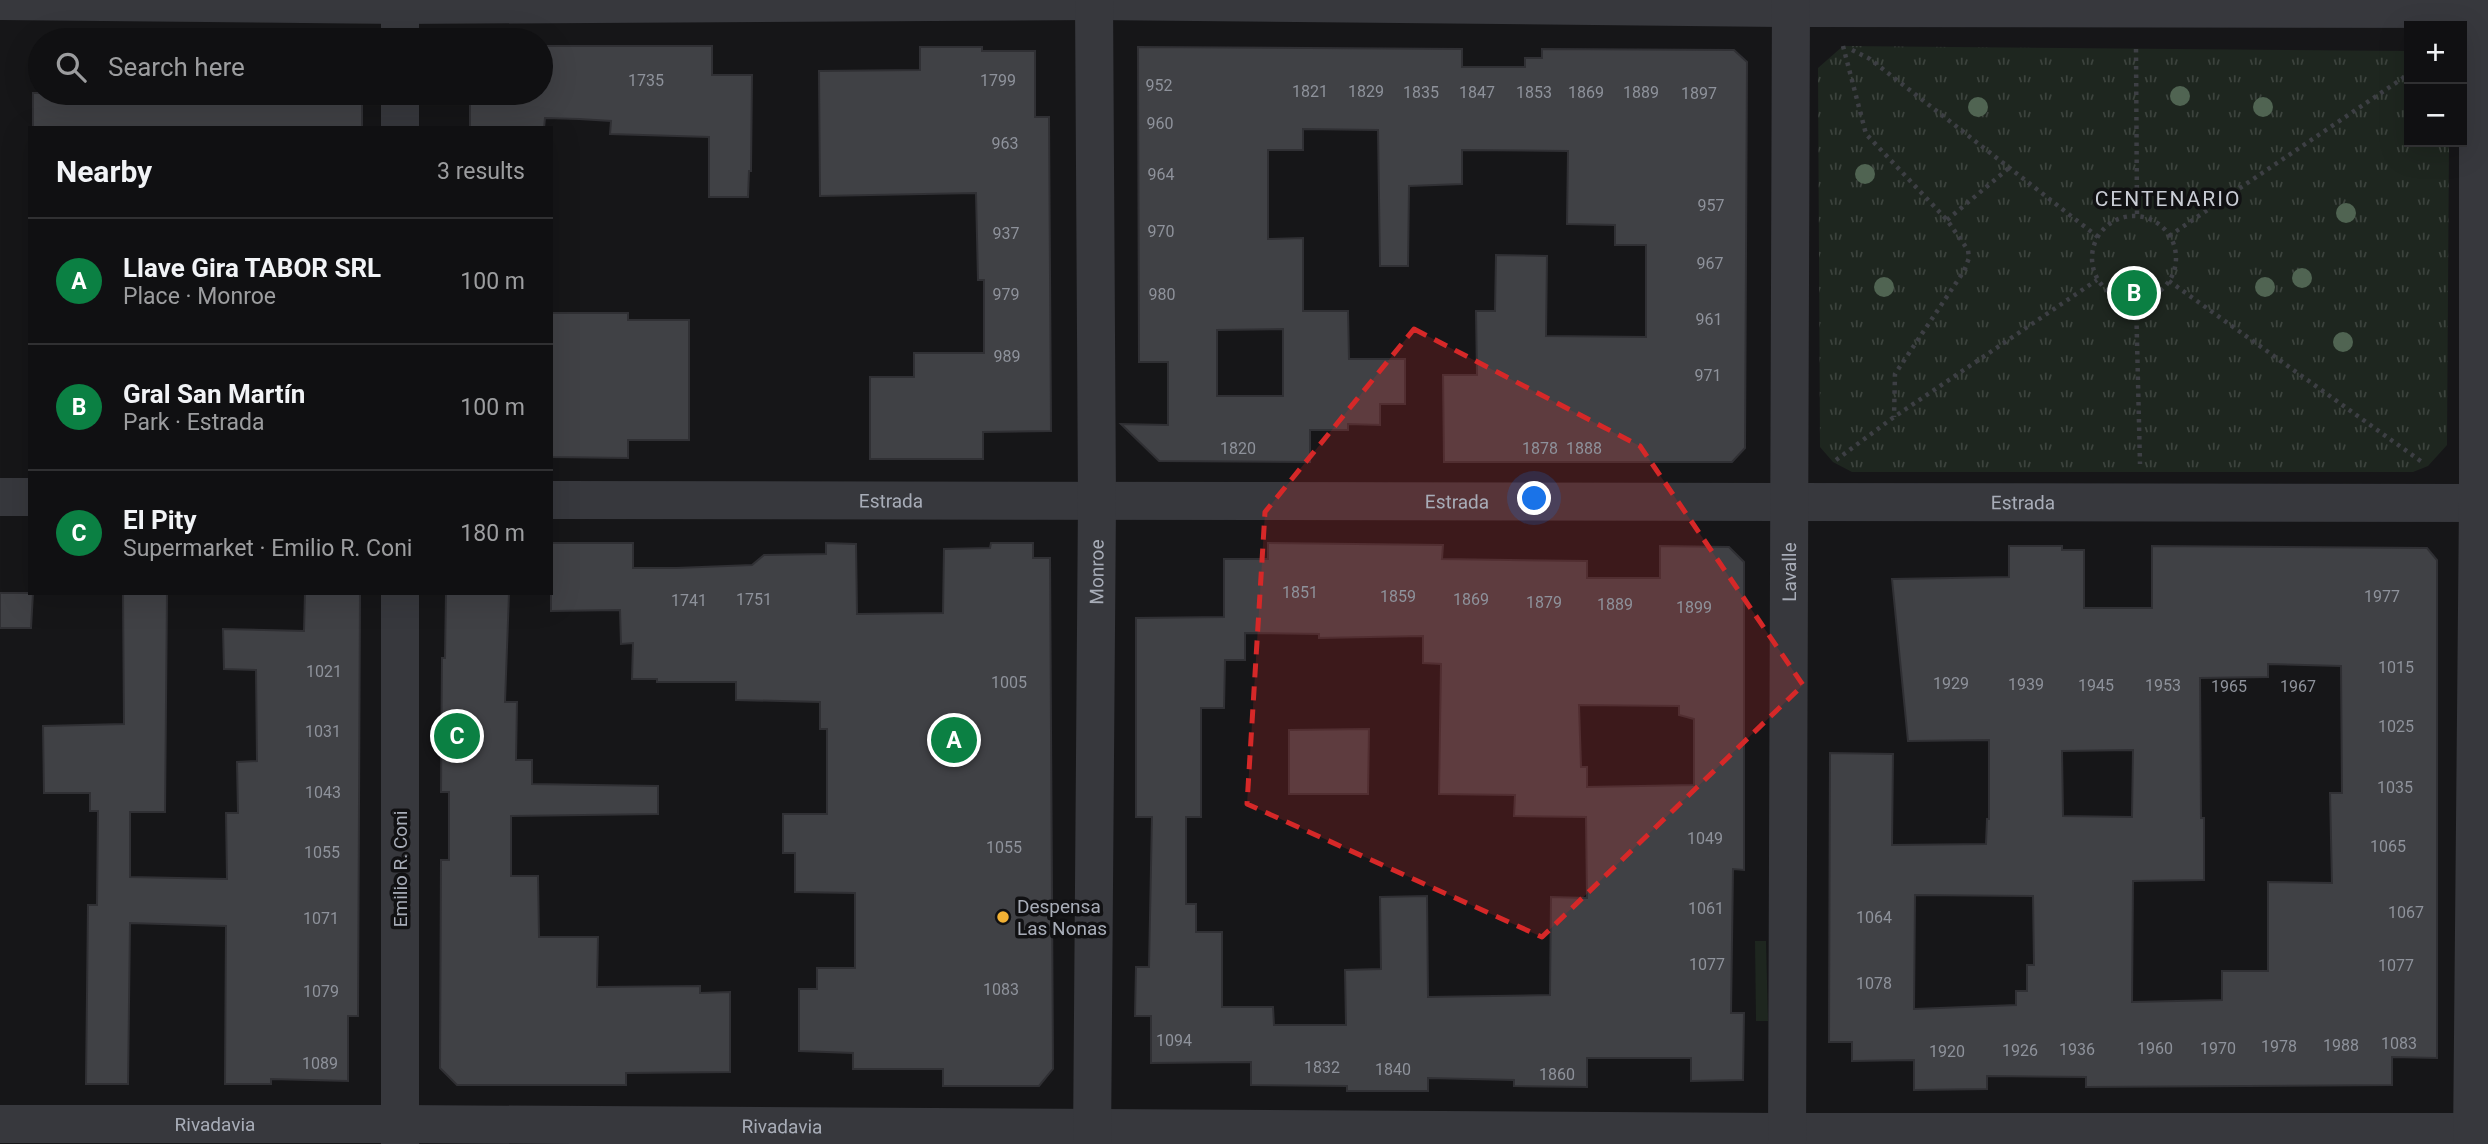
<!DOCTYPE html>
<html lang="en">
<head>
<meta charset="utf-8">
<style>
  body { margin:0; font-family:Roboto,sans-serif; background:#19191b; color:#f1f3f6 }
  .controls { position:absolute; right:21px; top:21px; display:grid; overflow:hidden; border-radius:0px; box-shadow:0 7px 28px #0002 }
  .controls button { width:63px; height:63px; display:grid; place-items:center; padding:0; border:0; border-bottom:2px solid #303032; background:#101012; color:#f1f3f6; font:35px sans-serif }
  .you { position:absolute; left:1535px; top:499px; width:24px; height:24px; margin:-18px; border:5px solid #fff; border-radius:50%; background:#1a73e8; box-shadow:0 0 0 10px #1a73e833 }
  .badge { display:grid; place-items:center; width:46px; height:46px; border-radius:50%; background:#0b8043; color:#fff; font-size:23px; font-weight:700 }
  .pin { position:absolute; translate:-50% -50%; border:4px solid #fff; box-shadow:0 2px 7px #0006 }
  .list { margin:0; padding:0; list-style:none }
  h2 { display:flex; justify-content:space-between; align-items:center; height:91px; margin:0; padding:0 28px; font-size:30px }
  h2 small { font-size:23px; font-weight:400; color:#9c9d9f }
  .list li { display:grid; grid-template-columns:46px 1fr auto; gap:21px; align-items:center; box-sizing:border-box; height:126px; padding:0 28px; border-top:2px solid #303032 }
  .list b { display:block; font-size:26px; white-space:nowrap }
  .list p { margin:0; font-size:23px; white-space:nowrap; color:#9c9d9f }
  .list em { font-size:23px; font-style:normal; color:#9c9d9f }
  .icon { flex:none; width:38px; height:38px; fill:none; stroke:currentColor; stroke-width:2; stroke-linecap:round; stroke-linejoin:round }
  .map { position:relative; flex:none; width:2488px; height:1144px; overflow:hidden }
  .search { position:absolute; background:#101012; box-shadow:0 7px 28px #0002; left:28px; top:28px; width:525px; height:77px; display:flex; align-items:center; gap:18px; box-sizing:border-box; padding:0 24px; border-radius:38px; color:#9c9d9f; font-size:26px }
  .panel { position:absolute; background:#101012; box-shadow:0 7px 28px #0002; left:28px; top:126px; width:525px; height:469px; border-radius:0px }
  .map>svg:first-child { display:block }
  .green { fill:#1e261f }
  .park { fill:url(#park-tufts) }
  .building { fill:#404145; stroke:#303034; stroke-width:2; fill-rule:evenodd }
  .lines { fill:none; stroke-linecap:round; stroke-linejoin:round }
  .path { stroke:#3d3f44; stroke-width:4.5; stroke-dasharray:3.5 5; stroke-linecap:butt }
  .minor { stroke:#37383d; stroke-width:38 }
  .tree { fill:#506452 }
  .marked { fill:#d62828; fill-opacity:0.2; stroke:#d62828; stroke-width:5; stroke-dasharray:14 9; stroke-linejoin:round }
  .poi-dot { fill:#f2b134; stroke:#111113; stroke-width:2.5 }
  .labels { text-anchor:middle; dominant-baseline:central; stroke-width:7; stroke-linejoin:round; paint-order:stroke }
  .number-label { font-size:16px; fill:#8e929b }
  .street-label { font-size:19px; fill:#a8adb8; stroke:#111113 }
  .poi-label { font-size:19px; fill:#a8adb8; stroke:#111113; text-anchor:start }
  .neighbourhood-label { font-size:21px; letter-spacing:2px; fill:#c9ccd4; stroke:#111113 }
</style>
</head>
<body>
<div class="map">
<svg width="2488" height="1144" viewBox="0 0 2488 1144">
  <defs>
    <pattern id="park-tufts" width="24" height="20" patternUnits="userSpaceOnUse" patternTransform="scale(1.75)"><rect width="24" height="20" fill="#1e261f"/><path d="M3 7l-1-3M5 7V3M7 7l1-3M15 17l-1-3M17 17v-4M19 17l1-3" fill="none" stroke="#3c433d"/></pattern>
  </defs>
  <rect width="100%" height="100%" fill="#161618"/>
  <!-- green -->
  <polygon class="green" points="1755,941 1766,941 1768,1021 1756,1021"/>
  <!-- park -->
  <polygon class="park" points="1843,46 2409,51 2409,142 2449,142 2447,445 2428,466 2413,472 1852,472 1833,462 1820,447 1818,68"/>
  <!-- building -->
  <g class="building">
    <polygon points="541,46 712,46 712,75 752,75 751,171 749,171 748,197 709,197 709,137 610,134 611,121 579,119 545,118 544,128 470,128 470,93 541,93"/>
    <polygon points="920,47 982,47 982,51 1035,51 1035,117 1049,117 1051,431 983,432 983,459 870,459 870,377 914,377 914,353 984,353 984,280 978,280 976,193 820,196 819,71 920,70"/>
    <path d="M1138 47 1462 49V67H1525V58H1542V49L1734 50 1747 62 1745 448 1732 462H1444L1443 375H1477L1476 311H1495L1496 255 1547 256 1546 336 1646 337V245H1615V225L1567 224 1568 151 1462 150V184L1409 186 1408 266H1380L1378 130 1303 129V150H1268V239L1303 238V311H1348L1349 359H1405V404H1380V425L1348 424V430H1310V462L1159 461 1121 424 1168 425V362H1139ZM1283 329V396H1217V330Z"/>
    <rect x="33" y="93" width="329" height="35"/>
    <polygon points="551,313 628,313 628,320 689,320 689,440 628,440 628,458 551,457"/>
    <polygon points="551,543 633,543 633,568 676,568 752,565 764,555 826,554 826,543 856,544 857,614 943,613 944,549 990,548 991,543 1033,543 1033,558 1050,558 1053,1069 1039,1086 943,1086 943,1069 853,1069 853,1053 799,1051 799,989 817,989 817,968 855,968 855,893 795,892 795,853 783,853 783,814 827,814 827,729 820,729 820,702 736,700 736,682 657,682 657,679 632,679 633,643 621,644 620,610 551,611"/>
    <path d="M1268 543 1443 545 1442 559 1587 561V578H1660V546L1729 547 1744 562V870L1733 869 1731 1013H1744L1743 1080 1691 1081V1058H1587V1087L1514 1086V1080L1428 1078V1091H1347V1086L1251 1085V1062L1151 1063V1016H1135L1136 967H1149L1152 817H1136V618L1224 617V559H1268ZM1245 633 1319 634V638L1423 636V663L1441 664 1439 794 1515 795 1514 816 1586 817 1587 898 1551 897 1550 995 1428 997 1427 896 1380 897 1381 969 1345 970 1346 1025H1274L1273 1007H1222V932H1196V904H1186V817H1201V708H1224L1225 660H1245ZM1579 705 1679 706V715L1694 719V785L1587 787V767H1581Z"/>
    <path d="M2009 546H2062V550H2084V608H2152V546L2427 548 2437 560V1058L2392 1057V1085L2086 1087V1077L1987 1076V1089L1914 1090V1060L1852 1061V1042H1829L1830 753 1893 754 1892 845 1986 844 1987 819H1989V740L1908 741 1892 579 2009 577ZM2268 664 2341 666 2342 793H2330L2332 883 2268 882V971H2222V1000L2132 1002 2133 881 2204 880V818H2201L2200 678 2268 677ZM2133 750 2132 817 2063 816 2062 751ZM1915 895 2033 896 2034 965H2027V991H2016V1005L1914 1009Z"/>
    <polygon points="0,593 33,593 31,628 0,628"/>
    <polygon points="123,593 167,593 165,812 130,812 130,877 227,879 226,813 238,813 237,762 257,761 256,670 224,669 223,629 304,631 305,593 360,593 358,1016 348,1016 348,1081 271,1079 271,1084 225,1084 226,926 130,923 128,1084 86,1084 88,905 97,905 98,811 90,811 90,793 44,793 43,726 124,724"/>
    <polygon points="446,593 509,593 505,702 517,702 516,760 532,760 532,784 658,786 658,814 511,816 511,876 538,876 539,937 598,937 597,987 700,986 700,993 730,992 730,1072 626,1073 626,1085 457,1085 440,1068 441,860 449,860 449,792 441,792 442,658 445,658"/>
    <polygon points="1369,729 1368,794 1289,794 1289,730"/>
  </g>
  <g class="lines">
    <!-- path -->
    <g class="path">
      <polyline points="1843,46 1866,134 1947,220 1968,250 1969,258 1964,271 1895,374 1894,417"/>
      <polyline points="2136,49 2137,216"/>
      <polyline points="1852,50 1870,59 2098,237"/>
      <circle cx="2134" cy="258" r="42"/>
      <polyline points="1947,220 2010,167"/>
      <polyline points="2169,236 2409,74"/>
      <polyline points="2169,281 2422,462"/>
      <polyline points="2136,300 2140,464"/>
      <polyline points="1836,460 1894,417 2097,280"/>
    </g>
    <!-- minor -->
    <g class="minor">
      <polyline points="0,1 400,5 1094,1 1791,8 2488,9"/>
      <polyline points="400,40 400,0"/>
      <polyline points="400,128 400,93"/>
      <polyline points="0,497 30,497"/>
      <path id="s1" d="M551 500 2488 503"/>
      <path id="s2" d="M0 1124H400L1787 1132H2488"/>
      <polyline points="400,1144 400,593"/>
      <path id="s3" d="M1092 1144 1097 501 1094 0"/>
      <path id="s4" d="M1787 1144 1791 0"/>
      <polyline points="2472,1144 2478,503 2478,0"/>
    </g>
  </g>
  <!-- trees -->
  <g class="tree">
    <circle cx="2180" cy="96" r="10"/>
    <circle cx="1978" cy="107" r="10"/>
    <circle cx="2263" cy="107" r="10"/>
    <circle cx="1865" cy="174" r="10"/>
    <circle cx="2346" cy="213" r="10"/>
    <circle cx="2302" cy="278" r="10"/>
    <circle cx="1884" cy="287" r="10"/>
    <circle cx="2265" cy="287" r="10"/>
    <circle cx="2343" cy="342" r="10"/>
  </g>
  <!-- marked area -->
  <path class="marked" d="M1414 329 1640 446 1803 685 1542 937 1247 804 1265 512Z"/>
  <!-- markers -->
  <circle class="poi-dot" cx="1003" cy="917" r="7"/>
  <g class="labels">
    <!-- number labels -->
    <g class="number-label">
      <text x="646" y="80">1735</text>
      <text x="998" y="80">1799</text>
      <text x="1159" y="85">952</text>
      <text x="1310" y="91">1821</text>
      <text x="1366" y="91">1829</text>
      <text x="1421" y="92">1835</text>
      <text x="1477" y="92">1847</text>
      <text x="1534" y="92">1853</text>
      <text x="1586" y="92">1869</text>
      <text x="1641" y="92">1889</text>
      <text x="1699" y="93">1897</text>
      <text x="1160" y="123">960</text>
      <text x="1005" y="143">963</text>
      <text x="1161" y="174">964</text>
      <text x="1711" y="205">957</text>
      <text x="1161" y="231">970</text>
      <text x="1006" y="233">937</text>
      <text x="1710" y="263">967</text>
      <text x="1006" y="294">979</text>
      <text x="1162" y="294">980</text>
      <text x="1709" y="319">961</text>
      <text x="1007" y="356">989</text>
      <text x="1708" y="375">971</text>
      <text x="1238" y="448">1820</text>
      <text x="1540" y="448">1878</text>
      <text x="1584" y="448">1888</text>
      <text x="1300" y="592">1851</text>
      <text x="1398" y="596">1859</text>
      <text x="2382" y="596">1977</text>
      <text x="754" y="599">1751</text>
      <text x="1471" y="599">1869</text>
      <text x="689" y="600">1741</text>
      <text x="1544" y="602">1879</text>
      <text x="1615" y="604">1889</text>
      <text x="1694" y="607">1899</text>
      <text x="2396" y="667">1015</text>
      <text x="324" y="671">1021</text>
      <text x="1009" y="682">1005</text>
      <text x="1951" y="683">1929</text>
      <text x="2026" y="684">1939</text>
      <text x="2096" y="685">1945</text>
      <text x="2163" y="685">1953</text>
      <text x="2229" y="686">1965</text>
      <text x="2298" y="686">1967</text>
      <text x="2396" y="726">1025</text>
      <text x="323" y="731">1031</text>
      <text x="2395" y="787">1035</text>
      <text x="323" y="792">1043</text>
      <text x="1705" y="838">1049</text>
      <text x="2388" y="846">1065</text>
      <text x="1004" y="847">1055</text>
      <text x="322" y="852">1055</text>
      <text x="1706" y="908">1061</text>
      <text x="2406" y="912">1067</text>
      <text x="1874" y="917">1064</text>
      <text x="321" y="918">1071</text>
      <text x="1707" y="964">1077</text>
      <text x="2396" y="965">1077</text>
      <text x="1874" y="983">1078</text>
      <text x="1001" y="989">1083</text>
      <text x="321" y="991">1079</text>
      <text x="1174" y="1040">1094</text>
      <text x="2399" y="1043">1083</text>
      <text x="2341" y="1045">1988</text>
      <text x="2279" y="1046">1978</text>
      <text x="2155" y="1048">1960</text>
      <text x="2218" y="1048">1970</text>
      <text x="2077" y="1049">1936</text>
      <text x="2020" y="1050">1926</text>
      <text x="1947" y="1051">1920</text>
      <text x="320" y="1063">1089</text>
      <text x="1322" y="1067">1832</text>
      <text x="1393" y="1069">1840</text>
      <text x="1557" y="1074">1860</text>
    </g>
    <!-- street labels -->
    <g class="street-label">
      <text stroke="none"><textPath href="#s1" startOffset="340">Estrada</textPath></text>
      <text stroke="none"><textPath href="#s1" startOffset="906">Estrada</textPath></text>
      <text stroke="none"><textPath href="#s1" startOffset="1472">Estrada</textPath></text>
      <text stroke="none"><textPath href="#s3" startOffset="572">Monroe</textPath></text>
      <text stroke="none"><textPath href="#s4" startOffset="572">Lavalle</textPath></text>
      <text transform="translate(400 869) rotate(-90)">Emilio R. Coni</text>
      <text stroke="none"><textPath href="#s2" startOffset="215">Rivadavia</textPath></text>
      <text stroke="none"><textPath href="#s2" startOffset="782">Rivadavia</textPath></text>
    </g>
    <!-- poi labels -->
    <g class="poi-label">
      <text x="1017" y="906">Despensa<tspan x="1017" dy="22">Las Nonas</tspan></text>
    </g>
    <!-- neighbourhood labels -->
    <g class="neighbourhood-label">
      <text x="2168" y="199">CENTENARIO</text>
    </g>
  </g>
</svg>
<div class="controls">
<button>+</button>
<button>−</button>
</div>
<div class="you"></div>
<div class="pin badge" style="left:954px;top:740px">A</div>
<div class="pin badge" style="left:2134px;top:293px">B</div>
<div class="pin badge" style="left:457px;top:736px">C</div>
<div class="search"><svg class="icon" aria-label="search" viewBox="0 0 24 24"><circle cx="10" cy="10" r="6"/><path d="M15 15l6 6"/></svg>Search here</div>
<section class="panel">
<h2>Nearby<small>3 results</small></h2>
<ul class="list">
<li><span class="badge">A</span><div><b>Llave Gira TABOR SRL</b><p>Place · Monroe</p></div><em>100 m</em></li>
<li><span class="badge">B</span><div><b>Gral San Martín</b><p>Park · Estrada</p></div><em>100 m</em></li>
<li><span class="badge">C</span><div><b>El Pity</b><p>Supermarket · Emilio R. Coni</p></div><em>180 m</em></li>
</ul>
</section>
</div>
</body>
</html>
